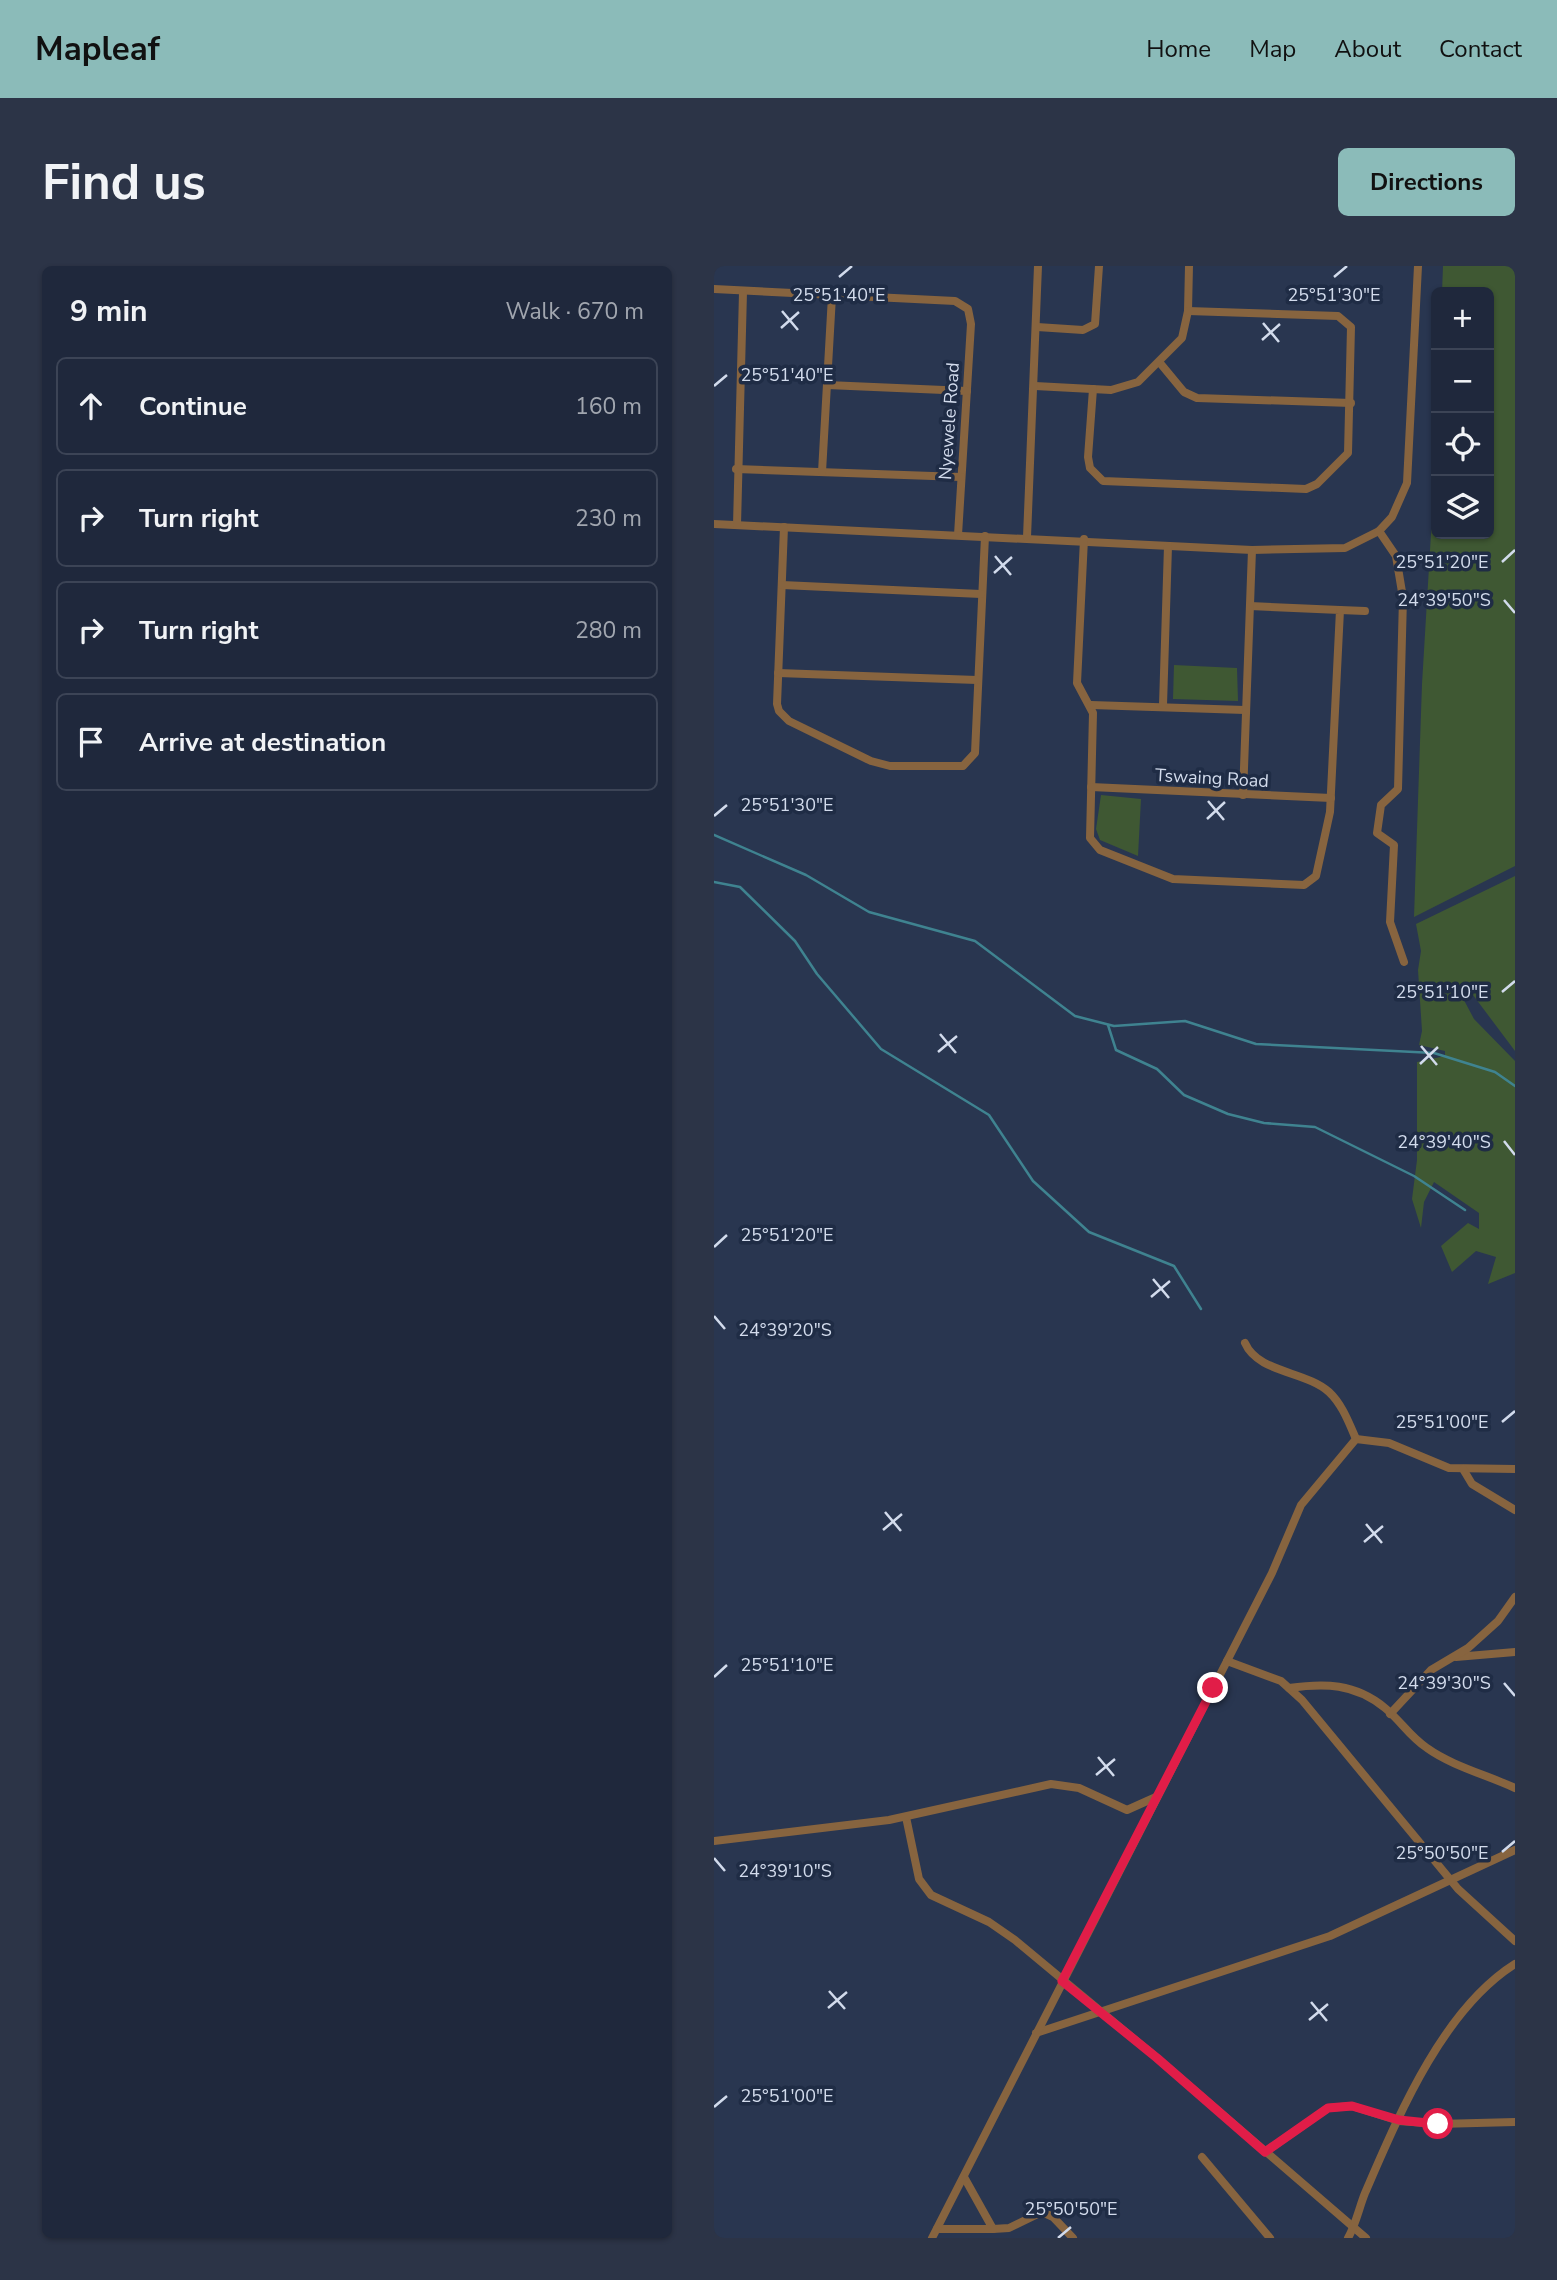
<!DOCTYPE html>
<html lang="en">
<head>
<meta charset="utf-8">
<style>
  body { margin:0; font-family:"Nunito Sans",sans-serif; background:#2c3447; color:#f1f3f6 }
  .controls { position:absolute; right:21px; top:21px; display:grid; overflow:hidden; border-radius:10px; box-shadow:0 2px 5px #0004 }
  .controls button { width:63px; height:63px; display:grid; place-items:center; padding:0; border:0; border-bottom:2px solid #3c4456; background:#1f283c; color:#f1f3f6; font:35px sans-serif }
  .stop { position:absolute; width:21px; height:21px; margin:-16px; border:5px solid #e11d48; border-radius:50%; background:#fff }
  .stop.end { background:#e11d48; border-color:#fff; box-shadow:0 2px 7px #0008 }
  .list { margin:0; padding:0; list-style:none }
  h2 { display:flex; justify-content:space-between; align-items:center; height:91px; margin:0; padding:0 28px; font-size:30px }
  h2 small { font-size:23px; font-weight:400; color:#a1a6af }
  .list li { display:grid; grid-template-columns:46px 1fr auto; gap:21px; align-items:center; box-sizing:border-box; height:98px; margin:0 14px 14px; padding:0 14px; border:2px solid #3c4456; border-radius:10px }
  .list b { display:block; font-size:26px; white-space:nowrap }
  .list em { font-size:23px; font-style:normal; color:#a1a6af }
  .icon { flex:none; width:38px; height:38px; fill:none; stroke:currentColor; stroke-width:2; stroke-linecap:round; stroke-linejoin:round }
  .map { position:relative; flex:none; width:801px; height:1972px; overflow:hidden; border-radius:10px }
  header { display:flex; align-items:center; gap:42px; box-sizing:border-box; height:98px; padding:0 35px; background:#8bbbb9; color:#111 }
  header strong { font-size:33px }
  nav { display:flex; gap:38px; margin-inline-start:auto; font-size:24px }
  .intro { display:flex; align-items:center; justify-content:space-between; box-sizing:border-box; height:168px; padding:0 42px }
  h1 { margin:0; font-size:49px }
  .button { padding:18px 32px; border-radius:10px; background:#8bbbb9; color:#111; font-size:24px; font-weight:700 }
  main { display:flex; gap:42px; padding:0 42px }
  aside { flex:1; background:#1f283c; border-radius:10px; box-shadow:0 2px 5px #0004 }
  .map>svg:first-child { display:block }
  .green { fill:#3f5833 }
  .lines { fill:none; stroke-linecap:round; stroke-linejoin:round }
  .stream { stroke:#3f8390; stroke-width:2.5 }
  .minor { stroke:#87643f; stroke-width:8 }
  .route { stroke:#e11d48; stroke-width:9 }
  .ticks { fill:none; stroke:#d2dbec; stroke-width:2.5 }
  .labels { text-anchor:middle; dominant-baseline:central; stroke-width:7; stroke-linejoin:round; paint-order:stroke }
  .street-label { font-size:18px; fill:#d2dbec; stroke:#1f2c45 }
  .ticks-label { font-size:18px; text-anchor:middle; fill:#d2dbec; stroke:#1f2c45; stroke-width:7; stroke-linejoin:round; paint-order:stroke }
</style>
</head>
<body>
<header>
<strong>Mapleaf</strong>
<nav><a>Home</a><a>Map</a><a>About</a><a>Contact</a></nav>
</header>
<div class="intro"><h1>Find us</h1><a class="button">Directions</a></div>
<main>
<aside>
<h2>9 min<small>Walk · 670 m</small></h2>
<ul class="list">
<li><svg class="icon" aria-label="ahead" viewBox="0 0 24 24"><path d="M12 20V5M6 11l6-6 6 6"/></svg><div><b>Continue</b></div><em>160 m</em></li>
<li><svg class="icon" aria-label="right" viewBox="0 0 24 24"><path d="M7 20v-9h11M14 6l5 5-5 5"/></svg><div><b>Turn right</b></div><em>230 m</em></li>
<li><svg class="icon" aria-label="right" viewBox="0 0 24 24"><path d="M7 20v-9h11M14 6l5 5-5 5"/></svg><div><b>Turn right</b></div><em>280 m</em></li>
<li><svg class="icon" aria-label="arrive" viewBox="0 0 24 24"><path d="M6 21V4h12l-3 4 3 4H6"/></svg><div><b>Arrive at destination</b></div></li>
</ul>
</aside>
<div class="map">
<svg width="801" height="1972" viewBox="0 0 801 1972">
  <rect width="100%" height="100%" fill="#293650"/>
  <!-- green -->
  <g class="green">
    <polygon points="729,0 801,0 801,600 700,651 708,418 722,184 722,268 775,268 775,26 728,26"/>
    <polygon points="460,399 523,402 524,435 459,433"/>
    <polygon points="387,529 427,533 424,590 386,574 382,563"/>
    <polygon points="801,610 801,785 756,725 743,721 760,753 801,795 801,1007 774,1018 782,991 762,985 738,1006 727,980 754,957 765,963 765,947 720,916 710,936 707,962 698,933 703,894 703,796 731,790 731,785 705,779 708,765 704,704 707,685 702,658"/>
  </g>
  <g class="lines">
    <!-- stream -->
    <g class="stream">
      <polyline points="0,569 92,609 155,646 261,675 361,750 400,760 471,755 542,778 720,787 781,806 801,820"/>
      <polyline points="0,616 26,621 81,675 103,708 167,783 275,849 319,915 375,966 460,1000 487,1043"/>
      <polyline points="394,759 402,784 443,803 470,829 514,848 550,857 601,861 700,910 751,944"/>
    </g>
    <!-- minor -->
    <g class="minor">
      <polyline points="0,23 241,35 254,43 257,58 244,269"/>
      <polyline points="323,61 369,64 381,58 385,0"/>
      <polyline points="446,97 470,126 483,132 637,137"/>
      <polyline points="113,119 253,125"/>
      <polyline points="321,120 397,124 424,116 468,72 474,45 475,0"/>
      <polyline points="379,123 374,191 376,202 389,215 592,223 603,218 634,187 637,61 624,50 474,45"/>
      <polyline points="22,203 247,211"/>
      <polyline points="108,206 118,30"/>
      <polyline points="0,258 538,284 631,282 665,265 678,251 693,217 704,0"/>
      <polyline points="23,259 29,26"/>
      <polyline points="70,261 63,438 65,445 75,455 157,495 176,500 249,500 261,487 271,270"/>
      <polyline points="665,265 682,290 689,332 684,523 667,539 663,567 680,579 676,656 690,696"/>
      <polyline points="313,271 324,0"/>
      <polyline points="370,273 363,417 379,447 376,572 386,584 459,613 590,619 602,610 616,546 626,344 536,340"/>
      <polyline points="68,319 267,328"/>
      <polyline points="626,344 651,345"/>
      <polyline points="64,407 263,414"/>
      <polyline points="377,439 531,444"/>
      <polyline points="449,439 454,280"/>
      <polyline points="377,521 617,532"/>
      <polyline points="529,529 538,284"/>
      <path d="M531 1077C544 1107 592 1105 615 1126 628 1138 635 1157 642 1173"/>
      <polyline points="642,1173 675,1177 735,1202 801,1203"/>
      <polyline points="749,1203 758,1218 801,1244"/>
      <polyline points="742,1391 801,1386"/>
      <polyline points="513,1395 567,1415 588,1434 744,1623 801,1675"/>
      <path d="M575 1422C610 1417 641 1417 671 1442 686 1454 696 1471 713 1482 738 1500 773 1509 801 1522"/>
      <polyline points="676,1448 717,1404 754,1382 784,1355 801,1331"/>
      <polyline points="192,1551 205,1613 217,1629 275,1656 301,1674 443,1792 652,1972"/>
      <polyline points="0,1575 175,1554 337,1518 365,1522 413,1544 442,1531"/>
      <polyline points="322,1767 616,1670 801,1584"/>
      <polyline points="551,1886 614,1842 638,1840 685,1855 724,1858 801,1856"/>
      <polyline points="488,1891 556,1972"/>
      <polyline points="250,1911 279,1963 295,1962 328,1946 339,1951 359,1972"/>
      <polyline points="223,1963 279,1963"/>
      <polyline points="218,1972 558,1307 587,1239 642,1173"/>
      <path d="M634 1972C642 1958 645 1942 651 1927 684 1851 728 1744 801 1698"/>
    </g>
  </g>
  <g class="lines">
    <!-- route -->
    <polyline class="route" points="499,1422 348,1715 443,1792 551,1886 614,1842 638,1840 685,1854 724,1858"/>
  </g>
  <!-- ticks -->
  <path class="ticks" d="M125 11 138 0M620 11 633 0M68 45 84 64M549 57 565 76M67 62 85 46M548 74 566 58M0 120 13 109M281 290 297 309M788 296 801 284M280 307 298 291M790 334 801 347M494 535 510 554M0 550 13 539M493 553 511 536M788 726 801 715M226 768 242 787M707 780 723 799M224 786 243 770M706 798 724 781M790 875 801 889M0 981 13 969M439 1013 455 1032M437 1031 456 1015M0 1050 11 1063M788 1156 801 1145M171 1246 187 1265M652 1258 668 1277M169 1264 188 1248M650 1276 669 1260M0 1411 13 1399M790 1417 801 1430M384 1491 400 1510M382 1509 401 1493M788 1586 801 1575M0 1592 11 1605M115 1725 131 1743M597 1736 613 1755M114 1742 133 1726M595 1754 614 1738M0 1841 13 1830M344 1972 357 1961"/>
  <g class="labels">
    <!-- street labels -->
    <g class="street-label">
      <text transform="translate(235 155) rotate(-86)">Nyewele Road</text>
      <text transform="translate(498 512) rotate(3)">Tswaing Road</text>
    </g>
  </g>
  <g class="ticks-label">
    <text x="125" y="35">25°51'40"E</text>
    <text x="620" y="35">25°51'30"E</text>
    <text x="73" y="115">25°51'40"E</text>
    <text x="728" y="302">25°51'20"E</text>
    <text x="730" y="340">24°39'50"S</text>
    <text x="73" y="545">25°51'30"E</text>
    <text x="728" y="732">25°51'10"E</text>
    <text x="730" y="882">24°39'40"S</text>
    <text x="73" y="975">25°51'20"E</text>
    <text x="71" y="1070">24°39'20"S</text>
    <text x="728" y="1162">25°51'00"E</text>
    <text x="73" y="1405">25°51'10"E</text>
    <text x="730" y="1423">24°39'30"S</text>
    <text x="728" y="1593">25°50'50"E</text>
    <text x="71" y="1611">24°39'10"S</text>
    <text x="73" y="1836">25°51'00"E</text>
    <text x="357" y="1949">25°50'50"E</text>
  </g>
</svg>
<div class="controls">
<button>+</button>
<button>−</button>
<button><svg class="icon" aria-label="locate" viewBox="0 0 24 24"><circle cx="12" cy="12" r="6"/><path d="M12 2v4M12 18v4M2 12h4M18 12h4"/></svg></button>
<button><svg class="icon" aria-label="layers" viewBox="0 0 24 24"><path d="M12 4l9 5-9 5-9-5zM3 14l9 5 9-5"/></svg></button>
</div>
<div class="stop" style="left:724px;top:1858px"></div>
<div class="stop end" style="left:499px;top:1422px"></div>
</div>
</main>
</body>
</html>
